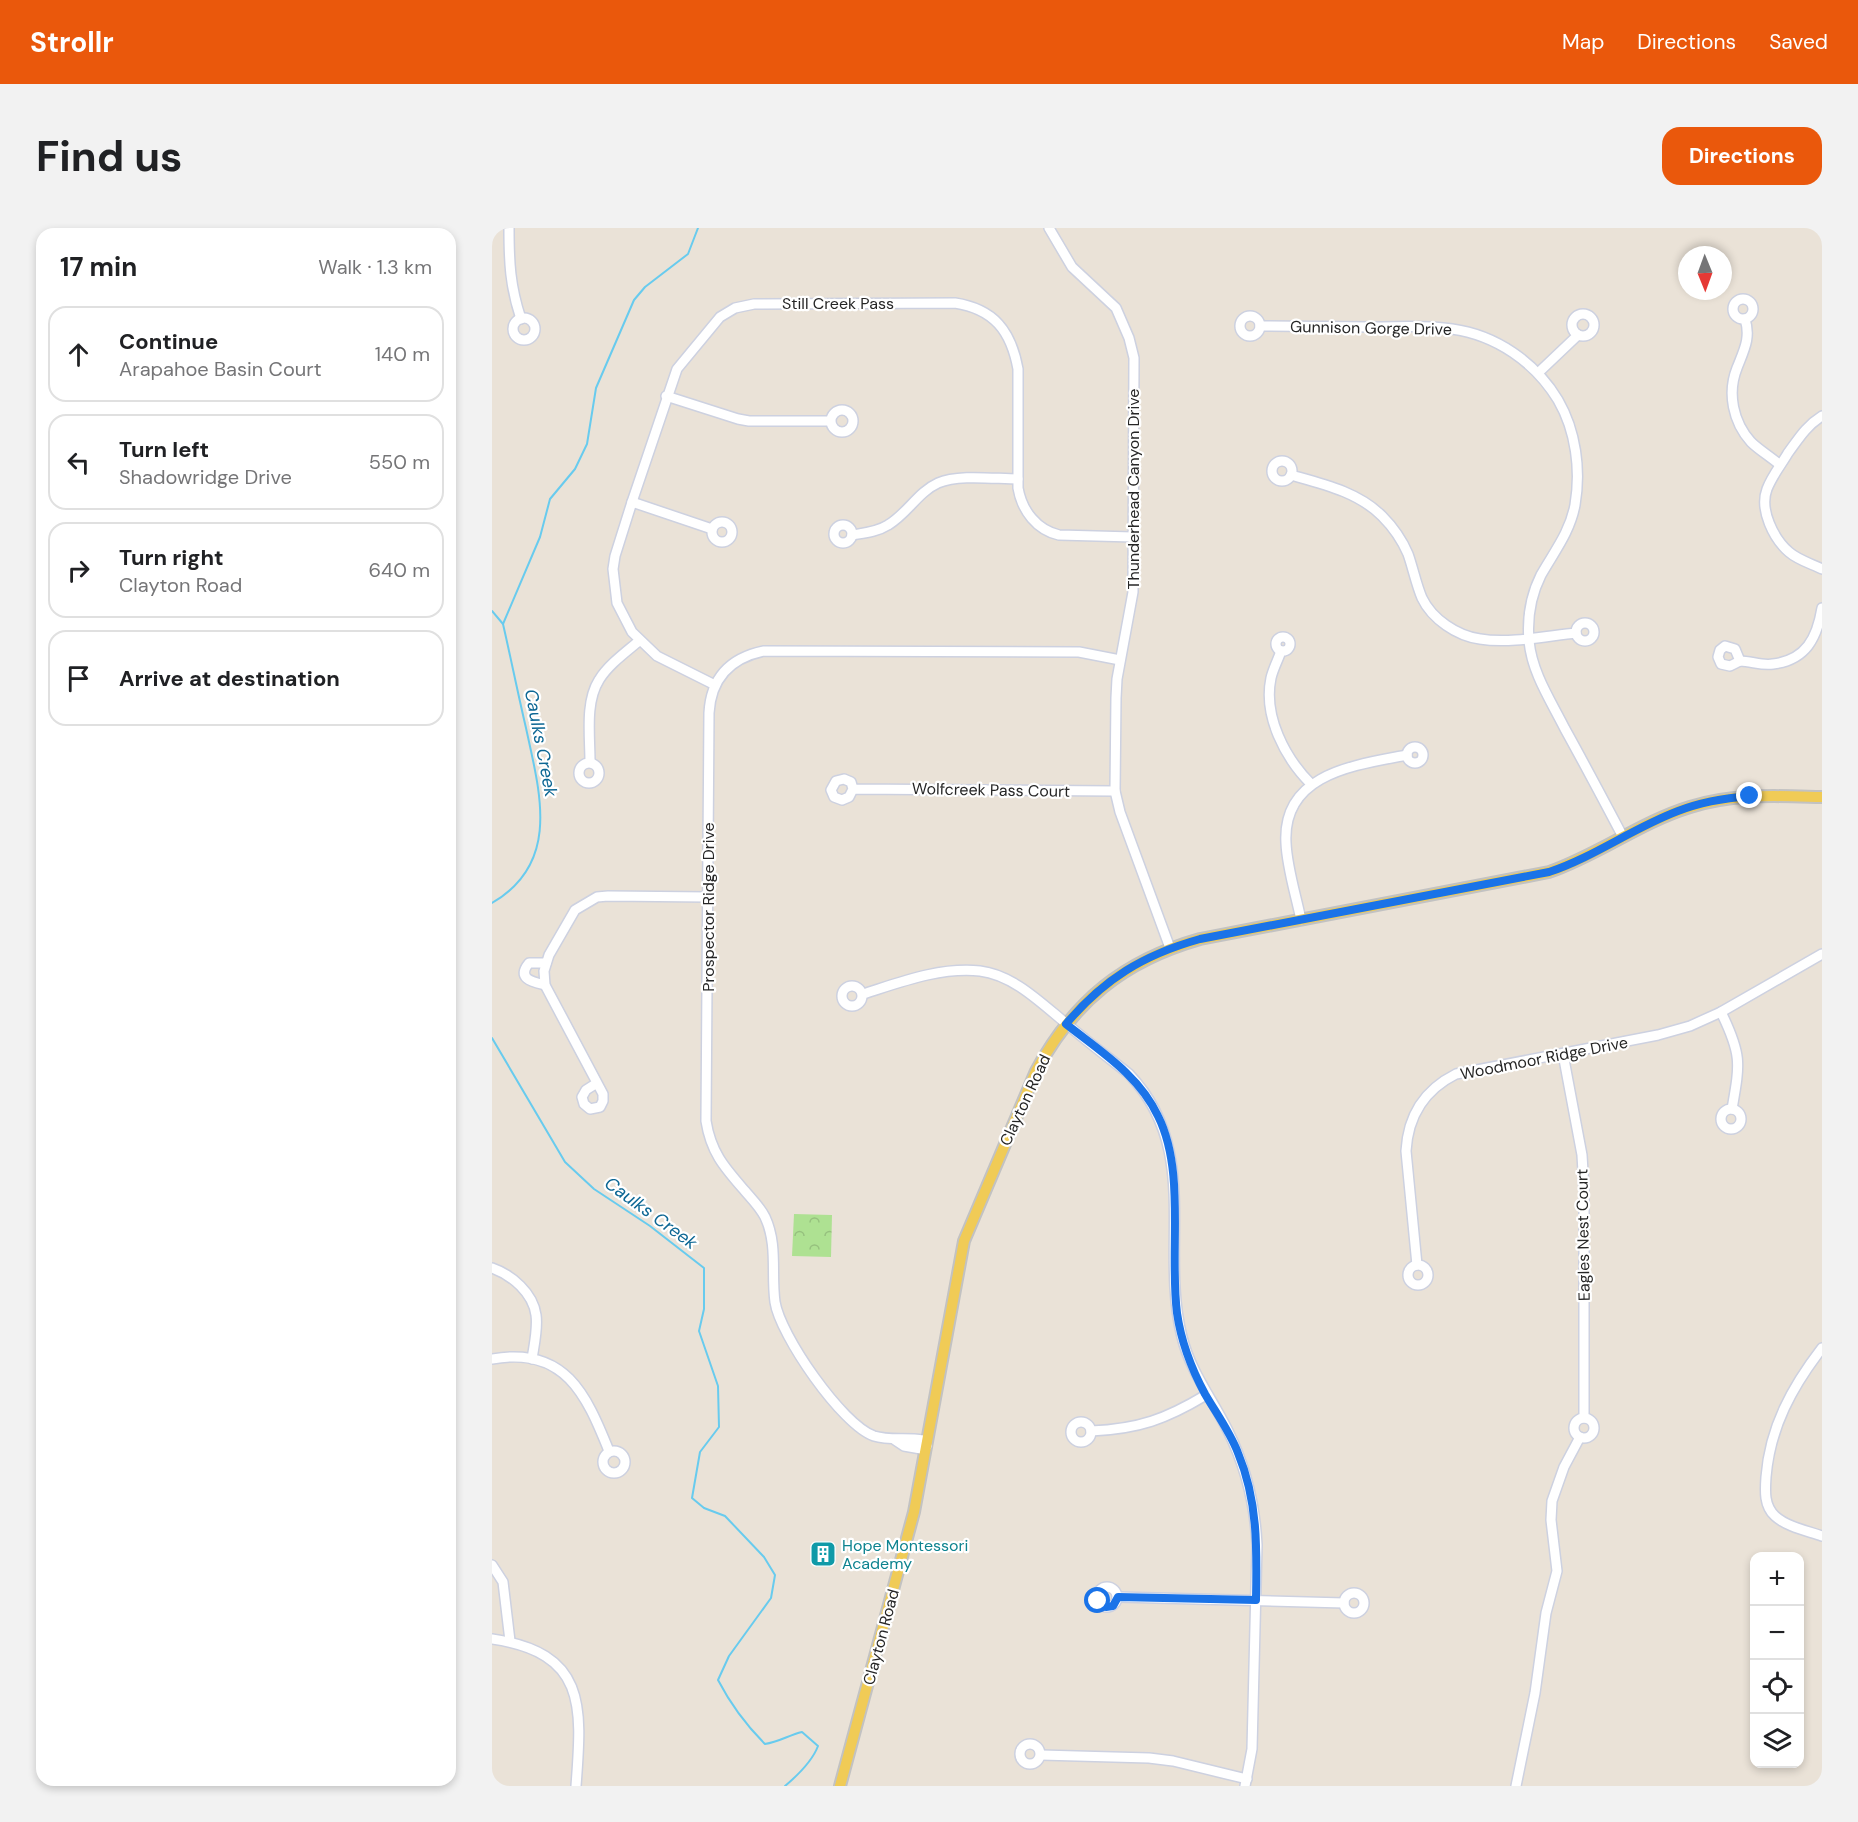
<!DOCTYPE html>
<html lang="en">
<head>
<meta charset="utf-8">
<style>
  body { margin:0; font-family:"DM Sans",sans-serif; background:#f2f2f2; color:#202124 }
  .controls { position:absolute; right:18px; bottom:18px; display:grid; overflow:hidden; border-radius:12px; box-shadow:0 3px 9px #0003 }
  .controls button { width:54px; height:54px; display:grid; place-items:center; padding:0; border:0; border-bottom:2px solid #e0e0e0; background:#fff; color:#202124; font:30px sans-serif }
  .compass { position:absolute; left:1186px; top:18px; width:54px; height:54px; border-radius:50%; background:#fff; box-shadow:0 3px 9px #0003; rotate:179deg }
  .stop { position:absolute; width:18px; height:18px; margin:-14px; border:4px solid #1a73e8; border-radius:50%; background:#fff }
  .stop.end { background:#1a73e8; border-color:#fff; box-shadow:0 2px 6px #0008 }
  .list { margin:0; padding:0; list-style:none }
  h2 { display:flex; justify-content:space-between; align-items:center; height:78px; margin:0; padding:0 24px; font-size:26px }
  h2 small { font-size:20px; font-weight:400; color:#757577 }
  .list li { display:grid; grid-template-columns:39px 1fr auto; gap:18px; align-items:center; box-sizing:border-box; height:96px; margin:0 12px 12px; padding:0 12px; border:2px solid #e0e0e0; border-radius:18px }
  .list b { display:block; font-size:22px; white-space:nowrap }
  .list p { margin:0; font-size:20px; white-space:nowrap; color:#757577 }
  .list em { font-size:20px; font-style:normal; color:#757577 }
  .icon { flex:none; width:33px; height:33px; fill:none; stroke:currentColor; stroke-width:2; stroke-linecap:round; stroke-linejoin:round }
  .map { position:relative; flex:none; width:1330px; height:1558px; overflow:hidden; border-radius:18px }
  header { display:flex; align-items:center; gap:36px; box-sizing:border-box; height:84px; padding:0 30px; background:#ea580c; color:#fff }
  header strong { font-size:28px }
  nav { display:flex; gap:33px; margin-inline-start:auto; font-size:21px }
  .intro { display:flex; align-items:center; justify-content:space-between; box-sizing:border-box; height:144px; padding:0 36px }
  h1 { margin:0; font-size:42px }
  .button { padding:15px 27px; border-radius:18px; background:#ea580c; color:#fff; font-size:21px; font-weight:700 }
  main { display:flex; gap:36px; padding:0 36px }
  aside { flex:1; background:#fff; border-radius:18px; box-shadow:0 3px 9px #0003 }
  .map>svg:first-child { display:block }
  .park { fill:url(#park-crowns) }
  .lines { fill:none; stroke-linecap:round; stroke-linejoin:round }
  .stream { stroke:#68cbee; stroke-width:2 }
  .minor-casing { stroke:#cdd1e0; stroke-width:12 }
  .major-casing { stroke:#c2c2c2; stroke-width:14 }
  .minor { stroke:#fff; stroke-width:9 }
  .major { stroke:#f0cb56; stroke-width:10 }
  .route { stroke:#1a73e8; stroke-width:8 }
  .labels { text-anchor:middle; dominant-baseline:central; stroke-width:4.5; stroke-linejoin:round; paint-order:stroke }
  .street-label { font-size:16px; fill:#262626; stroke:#fff }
  .culture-label { font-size:16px; fill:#0d838f; stroke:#fff; text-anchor:start }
  .water-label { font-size:18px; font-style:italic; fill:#0d6794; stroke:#fff }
</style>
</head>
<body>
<header>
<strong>Strollr</strong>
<nav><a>Map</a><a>Directions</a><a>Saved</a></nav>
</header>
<div class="intro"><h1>Find us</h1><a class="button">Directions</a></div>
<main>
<aside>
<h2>17 min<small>Walk · 1.3 km</small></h2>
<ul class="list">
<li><svg class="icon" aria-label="ahead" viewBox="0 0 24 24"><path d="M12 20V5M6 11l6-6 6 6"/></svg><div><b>Continue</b><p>Arapahoe Basin Court</p></div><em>140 m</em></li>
<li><svg class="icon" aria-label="left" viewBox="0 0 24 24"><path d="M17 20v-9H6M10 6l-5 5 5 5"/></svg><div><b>Turn left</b><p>Shadowridge Drive</p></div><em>550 m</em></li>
<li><svg class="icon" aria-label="right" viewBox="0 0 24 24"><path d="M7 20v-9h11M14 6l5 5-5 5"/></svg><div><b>Turn right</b><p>Clayton Road</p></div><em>640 m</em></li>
<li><svg class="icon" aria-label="arrive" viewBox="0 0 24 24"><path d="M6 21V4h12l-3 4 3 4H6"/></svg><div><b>Arrive at destination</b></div></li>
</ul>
</aside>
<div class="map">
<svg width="1330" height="1558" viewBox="0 0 1330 1558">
  <defs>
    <pattern id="park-crowns" width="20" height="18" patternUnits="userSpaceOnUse" patternTransform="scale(1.5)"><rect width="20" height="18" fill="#aee192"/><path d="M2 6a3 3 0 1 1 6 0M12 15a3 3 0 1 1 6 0" fill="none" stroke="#96c17e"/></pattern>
  </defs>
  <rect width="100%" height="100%" fill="#eae2d7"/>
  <!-- park -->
  <polygon class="park" points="302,986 340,987 339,1029 300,1028"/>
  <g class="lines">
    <!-- stream -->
    <g class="stream">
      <path d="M0 383 11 396C19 431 26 466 34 500 48 565 69 635 0 675"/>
      <polyline points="11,396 48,309 58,271 83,241 95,216 104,160 142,72 153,59 196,26 206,0"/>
      <path d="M0 810 73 934 102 961 158 998 212 1040V1081L207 1103 226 1158 227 1199 208 1224 200 1270 212 1280 233 1288 272 1329 283 1347 279 1370 237 1428 226 1452C239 1477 253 1496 273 1516 287 1514 297 1507 310 1504L326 1518C320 1534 306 1547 293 1558"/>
    </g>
    <!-- minor casing -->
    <g class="minor-casing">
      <g id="minor">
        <path d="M17 0C17 34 18 58 29 91"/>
        <polyline points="557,0 580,39 624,80 637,110 642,130 641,364 625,451 624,470 623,563 628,584 678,720"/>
        <circle cx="1251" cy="81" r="10"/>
        <circle cx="1091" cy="97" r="11"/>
        <circle cx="758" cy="98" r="10"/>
        <circle cx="32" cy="101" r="11"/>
        <path d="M1253 91C1259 110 1252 122 1245 140 1235 165 1241 194 1259 214 1267 222 1279 229 1288 237"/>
        <path d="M768 98C806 98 844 99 882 99 908 99 934 97 960 101 1004 107 1043 134 1066 172 1084 203 1089 242 1083 277 1078 304 1062 324 1049 347 1039 367 1035 390 1037 413 1040 445 1059 473 1073 501 1093 537 1112 573 1131 609"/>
        <polyline points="1046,145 1086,107"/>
        <polyline points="174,168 246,191 257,193 338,193"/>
        <circle cx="350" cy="193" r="11"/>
        <path d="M1330 188C1314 198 1307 210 1296 225 1289 237 1280 248 1275 261 1267 282 1282 311 1297 324 1306 332 1320 336 1330 341"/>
        <circle cx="790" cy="243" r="10"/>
        <path d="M799 247C831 256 866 264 890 288 901 299 910 312 916 326 921 340 924 356 930 370 940 391 965 408 988 411 1017 416 1055 408 1084 405"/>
        <polyline points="140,274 220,301"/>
        <circle cx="230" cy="304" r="10"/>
        <circle cx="351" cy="306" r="9"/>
        <path d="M360 307C372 305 385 304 396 297 415 286 426 264 446 255 467 246 503 251 526 251"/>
        <circle cx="1093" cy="404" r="9"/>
        <circle cx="791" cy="416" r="7"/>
        <polygon points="1233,418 1243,421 1248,433 1238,438 1229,436 1226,429 1228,422"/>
        <path d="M789 423C786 432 781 441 779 450 771 488 793 530 819 556"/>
        <path d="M1248 433C1259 433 1270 438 1281 436 1314 432 1325 410 1330 380"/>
        <path d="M223 457 165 428 140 404 125 375 121 341 123 328 140 274 185 141 228 89 243 80 262 76 463 75C502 81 519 103 526 141V260C530 283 545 302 567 307L641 309"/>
        <circle cx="923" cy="527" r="8"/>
        <path d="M98 534C98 508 93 474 107 452 116 437 134 424 147 413"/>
        <circle cx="97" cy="545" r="10"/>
        <polyline points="361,561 357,569 350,572 342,569 339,562 344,553 352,551 359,554 361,561 623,563"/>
        <path d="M809 692C804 667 795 640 794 615 790 545 864 537 915 527"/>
        <path d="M53 757C41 754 24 751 37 735H54"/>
        <circle cx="360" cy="768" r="10"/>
        <path d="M371 766C409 754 447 739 488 743 522 747 550 776 576 797 596 814 617 830 637 846 710 923 667 1017 690 1109 699 1145 720 1170 736 1203 754 1239 763 1277 765 1317L760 1521 753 1558"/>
        <path d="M1229 784C1250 827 1248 835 1240 881"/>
        <polyline points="1071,826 1090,927 1092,961 1092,1190"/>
        <polyline points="105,855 94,862 90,869 92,876 98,881 108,879 111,873 111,866 53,757 52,743 57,727 83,682 105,669 116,668 216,669"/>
        <circle cx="1239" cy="891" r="10"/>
        <circle cx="926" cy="1047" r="10"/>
        <path d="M925 1037 914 923C916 888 932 862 964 846L1166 807 1198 798 1229 784 1330 726"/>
        <path d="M0 1040C20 1047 41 1065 44 1087 46 1101 42 1117 40 1131"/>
        <path d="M1330 1120C1300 1159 1278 1199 1274 1249 1273 1263 1272 1278 1283 1288 1295 1299 1316 1303 1330 1308"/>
        <path d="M0 1131C73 1118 94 1166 117 1223"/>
        <circle cx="1092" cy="1200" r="10"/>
        <circle cx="589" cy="1204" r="10"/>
        <path d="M599 1203C647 1201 674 1191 714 1167"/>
        <path d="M403 1212 412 1218 429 1221 435 1218 431 1212C414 1209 398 1213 382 1208 350 1197 288 1107 283 1074 279 1045 286 1017 273 989 268 979 260 971 253 963 233 940 219 925 214 893L217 485C219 450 238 430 272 423L587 424 628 432"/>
        <circle cx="122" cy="1234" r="11"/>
        <polyline points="0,1337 11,1354 18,1413"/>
        <circle cx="615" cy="1369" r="10"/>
        <circle cx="862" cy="1375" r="10"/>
        <polyline points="626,1369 852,1375"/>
        <path d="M0 1411C95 1425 90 1478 84 1558"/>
        <circle cx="538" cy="1526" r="10"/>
        <polyline points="549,1527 657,1530 681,1533 755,1551"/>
        <polyline points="1024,1558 1043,1465 1054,1385 1065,1343 1059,1292 1060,1273 1072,1239 1088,1209"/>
      </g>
    </g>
    <!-- major casing -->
    <g class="major-casing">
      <path id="major" d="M348 1558 422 1284 472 1013 544 843C582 773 631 733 708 711L1057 644C1106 627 1149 594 1198 579 1241 565 1286 568 1330 569"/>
    </g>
    <!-- minor -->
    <use href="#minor" class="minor"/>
    <!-- major -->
    <use href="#major" class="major"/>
  </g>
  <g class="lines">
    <!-- route -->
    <path class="route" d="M606 1373 614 1379 621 1378 626 1369 764 1372C765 1321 766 1273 746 1225 738 1204 724 1185 713 1166 699 1140 689 1113 685 1085 677 1023 694 944 666 888 647 847 608 823 574 796 612 751 651 727 708 711L1057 644C1102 629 1141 600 1186 583 1209 574 1233 570 1258 568"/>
  </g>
  <!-- icons -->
  <defs>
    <g id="building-square" transform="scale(1.35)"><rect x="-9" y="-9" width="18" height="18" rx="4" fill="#0f9aa8" stroke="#fff"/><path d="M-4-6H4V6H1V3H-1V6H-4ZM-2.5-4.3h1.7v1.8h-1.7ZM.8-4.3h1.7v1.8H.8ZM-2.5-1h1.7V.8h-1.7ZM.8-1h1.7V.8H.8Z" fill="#fff"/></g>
  </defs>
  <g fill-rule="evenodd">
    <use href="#building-square" x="331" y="1326"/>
  </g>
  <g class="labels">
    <!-- street labels -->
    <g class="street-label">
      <text x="346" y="75">Still Creek Pass</text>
      <text transform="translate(879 100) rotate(1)">Gunnison Gorge Drive</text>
      <text transform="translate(641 261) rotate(-90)">Thunderhead Canyon Drive</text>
      <text transform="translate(499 562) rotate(1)">Wolfcreek Pass Court</text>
      <text transform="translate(216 679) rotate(-90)">Prospector Ridge Drive</text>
      <text transform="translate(1052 830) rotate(-11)">Woodmoor Ridge Drive</text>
      <text transform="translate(533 872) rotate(-65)">Clayton Road</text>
      <text transform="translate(1091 1007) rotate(-91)">Eagles Nest Court</text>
      <text transform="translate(389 1409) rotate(-75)">Clayton Road</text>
    </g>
    <!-- culture labels -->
    <g class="culture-label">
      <text x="350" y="1317">Hope Montessori<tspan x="350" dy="18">Academy</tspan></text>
    </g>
    <!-- water labels -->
    <g class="water-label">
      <text transform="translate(49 515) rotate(79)">Caulks Creek</text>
      <text transform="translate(159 985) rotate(36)">Caulks Creek</text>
    </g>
  </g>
</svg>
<div class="controls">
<button>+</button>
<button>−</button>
<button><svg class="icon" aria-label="locate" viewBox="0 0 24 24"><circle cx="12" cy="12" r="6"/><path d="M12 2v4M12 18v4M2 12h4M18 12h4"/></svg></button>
<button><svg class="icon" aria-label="layers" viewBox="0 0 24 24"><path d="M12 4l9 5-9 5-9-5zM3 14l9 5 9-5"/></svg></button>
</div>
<svg class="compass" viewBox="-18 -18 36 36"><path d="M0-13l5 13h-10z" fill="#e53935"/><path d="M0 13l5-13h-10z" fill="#757577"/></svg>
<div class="stop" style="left:606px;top:1373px"></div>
<div class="stop end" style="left:1258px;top:568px"></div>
</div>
</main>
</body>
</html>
